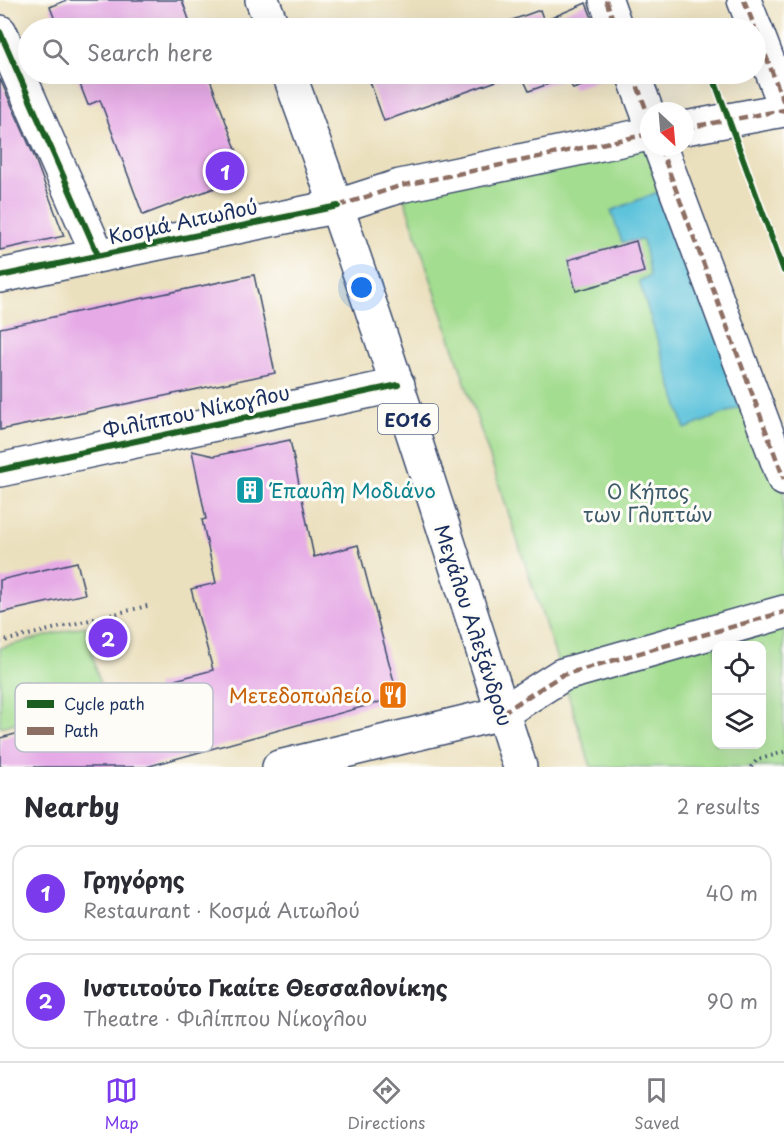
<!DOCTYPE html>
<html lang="en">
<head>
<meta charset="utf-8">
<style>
  body { margin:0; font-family:"Playpen Sans",sans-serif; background:#f7f7f7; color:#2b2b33 }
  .controls { position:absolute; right:18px; bottom:18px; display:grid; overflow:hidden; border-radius:12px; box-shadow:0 6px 24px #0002 }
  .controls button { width:54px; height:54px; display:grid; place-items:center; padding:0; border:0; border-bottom:2px solid #e1e1e2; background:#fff; color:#2b2b33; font:30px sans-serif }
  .compass { position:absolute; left:640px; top:102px; width:54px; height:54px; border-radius:50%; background:#fff; box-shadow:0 6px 24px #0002; rotate:154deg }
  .you { position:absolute; left:362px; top:288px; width:21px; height:21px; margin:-15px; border:4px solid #fff; border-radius:50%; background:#1a73e8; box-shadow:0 0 0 9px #1a73e833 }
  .badge { display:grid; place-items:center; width:39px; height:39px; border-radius:50%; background:#7c3aed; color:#fff; font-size:20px; font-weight:700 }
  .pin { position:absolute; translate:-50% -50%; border:3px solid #fff; box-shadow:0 2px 6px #0006 }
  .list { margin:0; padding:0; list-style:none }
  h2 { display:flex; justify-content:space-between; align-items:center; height:78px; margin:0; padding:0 24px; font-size:26px }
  h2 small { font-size:20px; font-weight:400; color:#7c7c81 }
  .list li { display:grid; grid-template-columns:39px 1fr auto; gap:18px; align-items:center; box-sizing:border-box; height:96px; margin:0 12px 12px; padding:0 12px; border:2px solid #e1e1e2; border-radius:18px }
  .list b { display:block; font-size:22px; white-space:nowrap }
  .list p { margin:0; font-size:20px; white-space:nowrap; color:#7c7c81 }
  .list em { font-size:20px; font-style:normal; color:#7c7c81 }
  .icon { flex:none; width:33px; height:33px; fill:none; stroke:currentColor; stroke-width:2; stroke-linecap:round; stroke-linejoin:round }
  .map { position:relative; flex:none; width:784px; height:767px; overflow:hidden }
  .search { position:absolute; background:#fff; box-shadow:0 6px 24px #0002; left:18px; right:18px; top:18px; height:66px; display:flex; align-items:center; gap:15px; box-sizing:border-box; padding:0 21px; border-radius:33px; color:#7c7c81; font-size:22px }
  .sheet { height:294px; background:#fff }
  nav { display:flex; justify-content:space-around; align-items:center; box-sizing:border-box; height:84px; border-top:2px solid #e1e1e2; background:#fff; font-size:16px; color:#7c7c81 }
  nav a { display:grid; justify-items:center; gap:3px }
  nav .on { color:#7c3aed }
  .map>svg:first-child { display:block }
  .green { fill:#a3dd8f; stroke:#5f8676; stroke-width:1.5; fill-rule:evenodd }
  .water { fill:#5dc3db; stroke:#3c799c; stroke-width:1.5 }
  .building { fill:#e6abe6 }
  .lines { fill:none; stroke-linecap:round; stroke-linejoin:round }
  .minor-casing { stroke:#3a4a6c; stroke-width:36 }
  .major-casing { stroke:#3a4a6c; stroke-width:36 }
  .path { stroke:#3a4a6c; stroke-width:4; stroke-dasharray:1.5 4.5; stroke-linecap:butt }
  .minor { stroke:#fff; stroke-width:33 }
  .major { stroke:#fff; stroke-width:33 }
  .quiet { stroke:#8d6e63; stroke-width:4.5; stroke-dasharray:9 4.5; stroke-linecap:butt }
  .cycleway-casing { stroke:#fdfcf7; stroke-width:10 }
  .cycleway { stroke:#1b5e20; stroke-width:6 }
  .labels { text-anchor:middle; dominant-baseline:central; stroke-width:6; stroke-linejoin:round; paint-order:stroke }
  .shield { fill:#fdfcf7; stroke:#5f6c8c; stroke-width:1.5 }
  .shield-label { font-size:18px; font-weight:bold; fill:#1b2f5e }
  .street-label { font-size:20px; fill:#1b2f5e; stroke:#fdfcf7 }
  .culture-label { font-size:20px; fill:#0d838f; stroke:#fdfcf7; text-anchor:start }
  .park-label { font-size:20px; fill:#3d5a6a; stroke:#fdfcf7 }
  .food-label { font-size:20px; fill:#c56008; stroke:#fdfcf7; text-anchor:end }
  .key { fill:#fdfcf7; stroke:#b9bec9; stroke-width:1.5 }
  .key-label { font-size:16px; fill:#1b2f5e }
</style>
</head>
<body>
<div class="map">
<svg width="784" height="767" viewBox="0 0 784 767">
  <rect width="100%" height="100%" fill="#fdfcf7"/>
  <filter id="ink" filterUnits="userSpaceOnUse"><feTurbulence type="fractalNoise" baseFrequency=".0167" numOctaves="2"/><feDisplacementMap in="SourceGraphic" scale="12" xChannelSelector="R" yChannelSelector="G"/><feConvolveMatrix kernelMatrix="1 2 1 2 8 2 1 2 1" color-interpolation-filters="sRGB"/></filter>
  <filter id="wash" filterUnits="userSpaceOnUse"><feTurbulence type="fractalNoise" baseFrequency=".008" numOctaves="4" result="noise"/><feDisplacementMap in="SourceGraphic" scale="24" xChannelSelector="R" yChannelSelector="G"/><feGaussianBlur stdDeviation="1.35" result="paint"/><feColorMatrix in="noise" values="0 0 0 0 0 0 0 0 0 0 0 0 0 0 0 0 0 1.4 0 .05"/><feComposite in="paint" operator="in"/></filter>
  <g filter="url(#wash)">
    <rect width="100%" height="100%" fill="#ebe0be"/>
    <!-- green -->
    <g class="green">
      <path d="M649 134 784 478V767H591L562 675 400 186ZM716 646H762V744H716Z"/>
      <polygon points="85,626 104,700 0,727 0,648"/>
    </g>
    <!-- water -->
    <polygon class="water" points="675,185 755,401 685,429 639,281 650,276 643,240 622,242 611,211"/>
    <g id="blocks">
      <!-- building -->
      <g class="building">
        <polygon points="67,0 182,0 192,28 58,28 50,7"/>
        <polygon points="586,3 596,28 503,28 501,24 540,10 544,21"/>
        <polygon points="76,74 208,74 246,176 143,215 100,100 88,105"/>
        <polygon points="383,74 507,74 508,77 384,121 369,79"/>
        <polygon points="521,74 615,74 573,89 568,77 529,91"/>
        <polygon points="0,79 34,156 64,236 0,250"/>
        <polygon points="636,241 644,272 576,291 568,260"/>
        <polygon points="254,275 275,373 0,430 0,328"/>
        <polygon points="290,440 314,557 358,545 398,697 146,767 0,767 0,738 76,718 76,721 160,698 156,685 213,670 191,589 216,583 202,520 206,519 192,451 214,456"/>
        <polygon points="77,562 85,594 0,613 0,580"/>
      </g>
    </g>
  </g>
  <g filter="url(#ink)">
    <use href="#blocks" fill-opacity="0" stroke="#3a4a6c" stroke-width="1.5"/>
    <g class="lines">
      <!-- minor casing -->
      <g class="minor-casing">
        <g id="minor">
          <polyline points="606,0 616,28"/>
          <polyline points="744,0 755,28"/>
          <polyline points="756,30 784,103"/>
          <polyline points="0,32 98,255"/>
          <polyline points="633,74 649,117"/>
          <polyline points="685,128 784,110"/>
          <polyline points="660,147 784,479"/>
          <polyline points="0,276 338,206 400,186 649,134"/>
          <polyline points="0,470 398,385"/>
          <polyline points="279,767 502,713 562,675 784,612"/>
        </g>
      </g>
      <!-- major casing -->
      <g class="major-casing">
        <g id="major">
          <polyline points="262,0 273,28"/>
          <path d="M289 74C373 302 446 535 520 767"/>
        </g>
      </g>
      <!-- path -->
      <g class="path">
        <polyline points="0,642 151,605"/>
        <polyline points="751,767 757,760 784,752"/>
      </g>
      <!-- minor -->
      <use href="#minor" class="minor"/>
      <!-- major -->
      <use href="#major" class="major"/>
      <!-- quiet -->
      <g class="quiet">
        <polyline points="606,0 616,28"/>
        <polyline points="744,0 755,28"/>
        <polyline points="756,30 784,103"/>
        <polyline points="633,74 649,117"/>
        <polyline points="685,128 784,110"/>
        <polyline points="660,147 784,479"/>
        <polyline points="338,206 400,186 649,134"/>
        <polyline points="502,713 562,675 784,612"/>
      </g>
      <!-- cycleway casing -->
      <g class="cycleway-casing">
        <g id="cycleway">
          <polyline points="0,32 98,255"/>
          <polyline points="712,74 784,271"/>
          <polyline points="0,276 338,206"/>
          <polyline points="0,470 398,385"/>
        </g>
      </g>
      <!-- cycleway -->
      <use href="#cycleway" class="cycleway"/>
    </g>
  </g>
  <!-- icons -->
  <defs>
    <g id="building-square" transform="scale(1.5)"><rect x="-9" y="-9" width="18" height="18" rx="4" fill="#0f9aa8" stroke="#fdfcf7"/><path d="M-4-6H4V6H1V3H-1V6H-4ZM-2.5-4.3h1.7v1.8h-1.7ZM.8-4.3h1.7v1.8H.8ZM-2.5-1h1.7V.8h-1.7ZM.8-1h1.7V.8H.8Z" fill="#fff"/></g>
    <g id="restaurant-square" transform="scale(1.5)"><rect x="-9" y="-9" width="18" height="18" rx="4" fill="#e8710a" stroke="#fdfcf7"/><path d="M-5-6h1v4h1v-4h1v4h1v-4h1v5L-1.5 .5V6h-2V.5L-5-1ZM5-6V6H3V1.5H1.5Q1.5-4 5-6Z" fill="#fff"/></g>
  </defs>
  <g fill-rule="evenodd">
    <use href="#building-square" x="250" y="490"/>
    <use href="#restaurant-square" x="393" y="695"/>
  </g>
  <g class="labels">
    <!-- shield labels -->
    <rect class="shield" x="378" y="404" width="60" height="30" rx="4.5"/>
    <g class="shield-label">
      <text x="408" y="419">ΕΟ16</text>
    </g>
    <!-- street labels -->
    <g class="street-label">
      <text transform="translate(183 221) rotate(-12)">Κοσμά Αιτωλού</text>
      <text transform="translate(196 411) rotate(-12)">Φιλίππου Νίκογλου</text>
      <text transform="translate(474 625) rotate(72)">Μεγάλου Αλεξάνδρου</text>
    </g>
    <!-- culture labels -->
    <g class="culture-label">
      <text x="271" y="490">Έπαυλη Μοδιάνο</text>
    </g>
    <!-- park labels -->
    <g class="park-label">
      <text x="648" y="491">Ο Κήπος<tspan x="648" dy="23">των Γλυπτών</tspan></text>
    </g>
    <!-- food labels -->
    <g class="food-label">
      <text x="372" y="695">Μετεδοπωλείο</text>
    </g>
  </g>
  <!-- legend -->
  <rect x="15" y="683" width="198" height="69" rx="9" class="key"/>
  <rect x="27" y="700" width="27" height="8" fill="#1b5e20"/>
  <rect x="27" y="727" width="27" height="8" fill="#8d6e63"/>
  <g class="key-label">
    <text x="64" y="710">Cycle path</text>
    <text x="64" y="737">Path</text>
  </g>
</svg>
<div class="controls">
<button><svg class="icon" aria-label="locate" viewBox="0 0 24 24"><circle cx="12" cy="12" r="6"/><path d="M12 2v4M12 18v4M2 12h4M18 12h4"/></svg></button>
<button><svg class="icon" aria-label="layers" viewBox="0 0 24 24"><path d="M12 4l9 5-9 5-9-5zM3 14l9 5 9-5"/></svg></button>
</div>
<svg class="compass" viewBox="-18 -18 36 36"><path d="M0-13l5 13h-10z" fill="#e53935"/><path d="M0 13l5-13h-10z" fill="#7c7c81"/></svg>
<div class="you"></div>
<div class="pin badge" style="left:225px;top:171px">1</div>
<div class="pin badge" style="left:108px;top:638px">2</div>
<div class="search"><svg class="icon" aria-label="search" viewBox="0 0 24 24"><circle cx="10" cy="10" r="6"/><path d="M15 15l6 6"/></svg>Search here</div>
</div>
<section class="sheet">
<h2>Nearby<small>2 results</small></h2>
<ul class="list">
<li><span class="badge">1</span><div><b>Γρηγόρης</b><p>Restaurant · Κοσμά Αιτωλού</p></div><em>40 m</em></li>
<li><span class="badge">2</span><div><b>Ινστιτούτο Γκαίτε Θεσσαλονίκης</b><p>Theatre · Φιλίππου Νίκογλου</p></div><em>90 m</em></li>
</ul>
</section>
<nav>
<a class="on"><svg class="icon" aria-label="map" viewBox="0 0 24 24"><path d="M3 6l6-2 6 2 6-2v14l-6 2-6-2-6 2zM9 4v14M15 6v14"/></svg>Map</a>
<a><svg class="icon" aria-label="directions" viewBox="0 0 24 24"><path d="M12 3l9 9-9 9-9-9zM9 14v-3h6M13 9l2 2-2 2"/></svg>Directions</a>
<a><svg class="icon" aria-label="saved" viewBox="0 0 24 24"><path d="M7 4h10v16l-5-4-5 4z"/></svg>Saved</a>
</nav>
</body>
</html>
